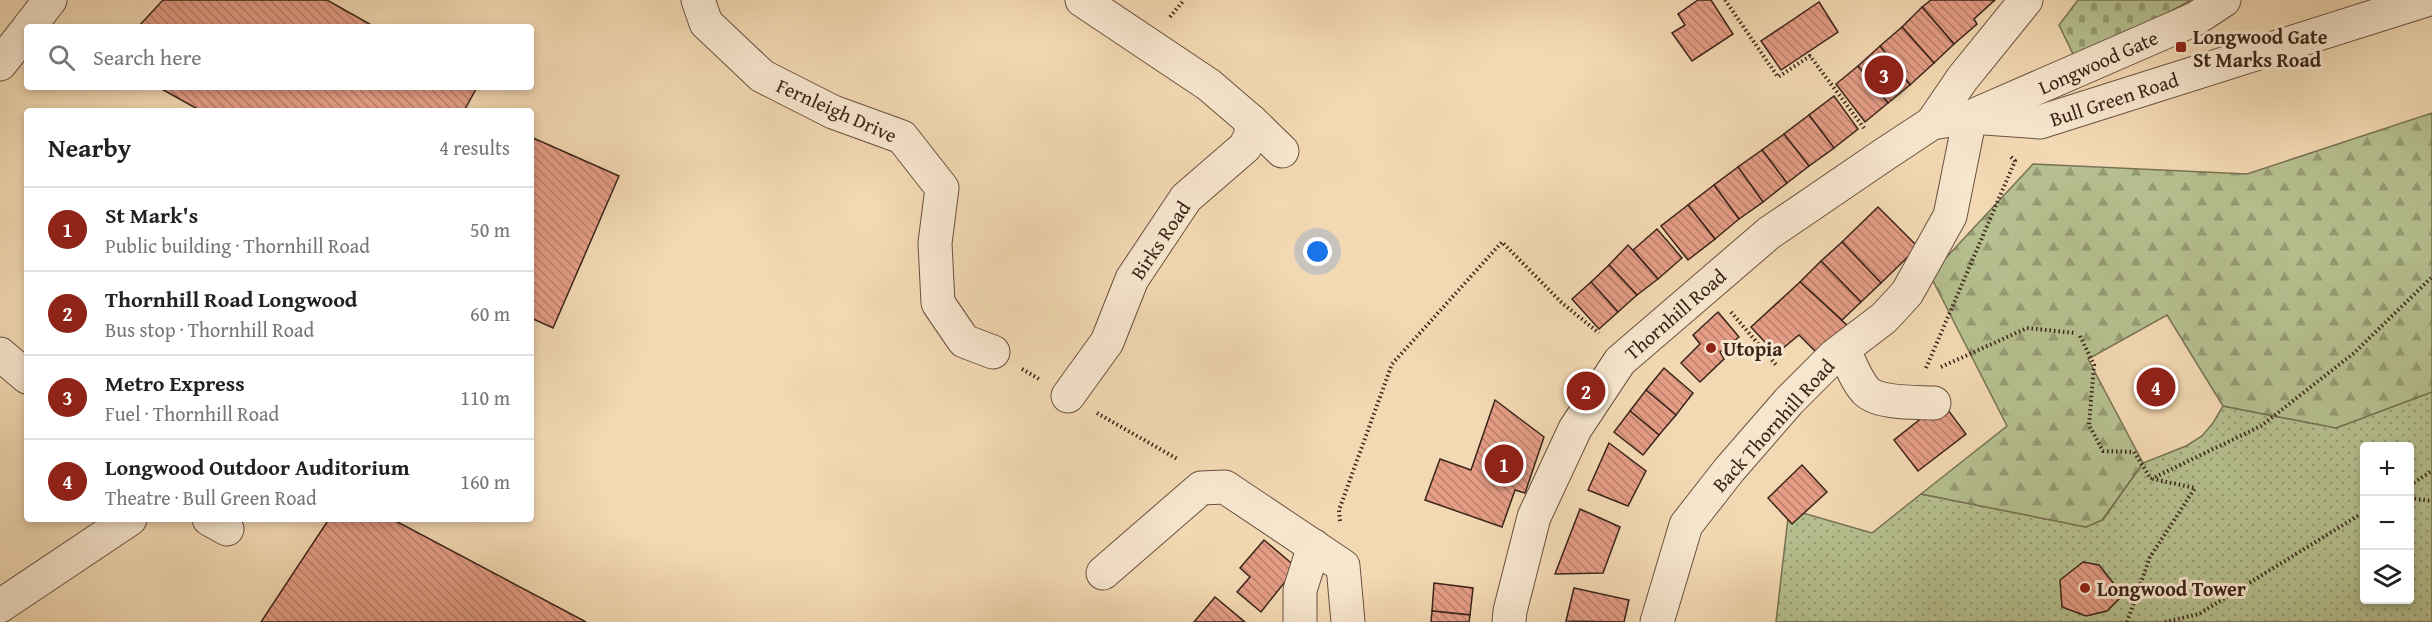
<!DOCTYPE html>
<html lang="en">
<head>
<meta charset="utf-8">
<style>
  body { margin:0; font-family:"Gentium Book Plus",serif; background:#f2f2f2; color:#222 }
  .controls { position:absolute; right:18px; bottom:18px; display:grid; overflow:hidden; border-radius:6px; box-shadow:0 3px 9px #0003 }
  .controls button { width:54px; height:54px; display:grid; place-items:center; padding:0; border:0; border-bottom:2px solid #e0e0e0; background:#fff; color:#222; font:30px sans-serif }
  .you { position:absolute; left:1318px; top:252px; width:21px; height:21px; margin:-15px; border:4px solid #fff; border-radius:50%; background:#1a73e8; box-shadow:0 0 0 9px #1a73e833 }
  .badge { display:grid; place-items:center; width:39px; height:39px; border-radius:50%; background:#8f2418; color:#fff; font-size:20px; font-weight:700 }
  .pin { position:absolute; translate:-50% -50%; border:3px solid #fff; box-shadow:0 2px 6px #0006 }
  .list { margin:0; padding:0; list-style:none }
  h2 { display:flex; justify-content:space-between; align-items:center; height:78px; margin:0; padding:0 24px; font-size:26px }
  h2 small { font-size:20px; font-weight:400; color:#767676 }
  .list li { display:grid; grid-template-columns:39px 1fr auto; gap:18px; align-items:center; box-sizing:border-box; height:84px; padding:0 24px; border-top:2px solid #e0e0e0 }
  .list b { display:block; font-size:22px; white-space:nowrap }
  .list p { margin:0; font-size:20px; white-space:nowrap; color:#767676 }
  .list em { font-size:20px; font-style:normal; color:#767676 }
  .icon { flex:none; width:33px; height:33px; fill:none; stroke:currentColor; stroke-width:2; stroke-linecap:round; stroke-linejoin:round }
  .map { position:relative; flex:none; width:2432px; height:622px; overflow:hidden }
  .search { position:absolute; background:#fff; box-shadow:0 3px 9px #0003; left:24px; top:24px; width:510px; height:66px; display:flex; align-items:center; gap:15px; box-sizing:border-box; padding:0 21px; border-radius:6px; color:#767676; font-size:22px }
  .panel { position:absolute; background:#fff; box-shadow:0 3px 9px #0003; left:24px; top:108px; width:510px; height:414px; border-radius:6px }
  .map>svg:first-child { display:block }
  .grass { fill:url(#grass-dots); stroke:#787255; stroke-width:1.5; fill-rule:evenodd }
  .forest { fill:url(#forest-firs); stroke:#787255; stroke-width:1.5 }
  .cemetery { fill:url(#cemetery-stones); stroke:#787255; stroke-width:1.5 }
  .building { fill:url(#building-back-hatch); stroke:#3b241a; stroke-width:1.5 }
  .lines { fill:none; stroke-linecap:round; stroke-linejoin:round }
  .minor-casing { stroke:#695140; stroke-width:35 }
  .path { stroke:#3b241a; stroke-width:4; stroke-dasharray:1.5 3; stroke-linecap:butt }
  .minor { stroke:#f7e6ce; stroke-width:33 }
  .poi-dot { fill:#8f2418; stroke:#f7e6ce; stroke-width:2 }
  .labels { text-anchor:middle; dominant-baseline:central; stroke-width:6; stroke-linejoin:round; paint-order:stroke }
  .poi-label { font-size:20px; font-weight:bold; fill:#3b241a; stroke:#f7e6ce; text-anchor:start }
  .street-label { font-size:20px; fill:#3b241a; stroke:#f7e6ce }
</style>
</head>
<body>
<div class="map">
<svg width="2432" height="622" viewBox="0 0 2432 622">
  <defs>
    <pattern id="grass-dots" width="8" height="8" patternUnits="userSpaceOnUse" patternTransform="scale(1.5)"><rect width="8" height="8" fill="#b6c090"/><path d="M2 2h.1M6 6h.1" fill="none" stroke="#959c75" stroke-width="1.8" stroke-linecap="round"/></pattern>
    <pattern id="forest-firs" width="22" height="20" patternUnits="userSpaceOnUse" patternTransform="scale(1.5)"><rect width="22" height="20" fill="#b6c090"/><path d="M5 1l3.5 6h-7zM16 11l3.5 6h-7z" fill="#959c75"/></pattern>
    <pattern id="cemetery-stones" width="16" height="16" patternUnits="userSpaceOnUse" patternTransform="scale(1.5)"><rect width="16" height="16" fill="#b6c090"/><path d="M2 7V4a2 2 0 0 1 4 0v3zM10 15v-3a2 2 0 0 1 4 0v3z" fill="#959c75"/></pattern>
    <pattern id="building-back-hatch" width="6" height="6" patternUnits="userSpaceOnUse" patternTransform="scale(1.5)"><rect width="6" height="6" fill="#e59d86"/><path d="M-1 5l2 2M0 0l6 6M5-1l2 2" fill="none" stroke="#bb806d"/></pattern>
  </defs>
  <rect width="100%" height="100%" fill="#f3d9b3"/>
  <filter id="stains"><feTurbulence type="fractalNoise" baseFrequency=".00333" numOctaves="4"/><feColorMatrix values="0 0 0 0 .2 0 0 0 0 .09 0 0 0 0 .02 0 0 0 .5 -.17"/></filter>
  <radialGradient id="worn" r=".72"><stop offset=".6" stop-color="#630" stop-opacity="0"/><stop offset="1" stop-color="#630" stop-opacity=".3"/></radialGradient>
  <!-- grass -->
  <path class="grass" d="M2432 392V622H1776L1789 509 1872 533 1921 494 2086 527 2103 520 2143 463 2186 446 2202 436 2213 423 2223 406 2336 428ZM2364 446H2410V600H2364Z"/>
  <!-- forest -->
  <polygon class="forest" points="2432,113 2432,392 2336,428 2223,406 2167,315 2088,359 2143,463 2102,520 2086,527 1921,494 2007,426 1930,275 2033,164 2247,174"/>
  <!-- cemetery -->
  <polygon class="cemetery" points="2078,0 2191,0 2151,22 2074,56 2059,25"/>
  <!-- building -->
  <g class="building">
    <polygon points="163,0 327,0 375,27 138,27"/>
    <polygon points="1698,0 1711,0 1733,34 1692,61 1672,33 1685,25 1678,14"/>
    <polygon points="1931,0 1995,0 1974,19 1977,24 1954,44 1922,7"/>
    <polygon points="1819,2 1838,32 1781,70 1761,41"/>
    <polygon points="1922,7 1954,44 1934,63 1902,27"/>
    <polygon points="1902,27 1934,63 1910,85 1880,46"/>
    <polygon points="1880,46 1910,85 1888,103 1858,66"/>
    <polygon points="1858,66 1888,103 1865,122 1836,84"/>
    <polygon points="158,87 477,87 464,111 201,111"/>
    <polygon points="1834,96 1858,129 1834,148 1809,115"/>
    <polygon points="1809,115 1834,148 1809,166 1784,134"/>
    <polygon points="1784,134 1809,166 1787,183 1762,150"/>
    <polygon points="531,137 619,176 553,328 531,318"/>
    <polygon points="1762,150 1787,183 1763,202 1738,167"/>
    <polygon points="1738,167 1763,202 1739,219 1714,185"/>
    <polygon points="1714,185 1739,219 1715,239 1688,205"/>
    <polygon points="1688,205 1715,239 1688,260 1661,226"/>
    <polygon points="1878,207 1918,247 1881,283 1842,242"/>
    <polygon points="1657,229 1682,258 1658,279 1633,250"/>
    <polygon points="1842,242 1881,283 1861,302 1821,261"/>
    <polygon points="1628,245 1658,279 1637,295 1609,265"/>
    <polygon points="1821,261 1861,302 1842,320 1800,282"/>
    <polygon points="1609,265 1637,295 1618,312 1591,282"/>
    <polygon points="1591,282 1618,312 1599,329 1572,299"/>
    <polygon points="1800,282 1849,327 1816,352 1799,335 1776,354 1751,327"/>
    <polygon points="1718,312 1739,337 1720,352 1724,359 1700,382 1681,363 1700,344 1693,335"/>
    <polygon points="1664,368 1693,393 1676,415 1646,390"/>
    <polygon points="1646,390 1676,415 1659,435 1630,411"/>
    <polygon points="1495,400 1544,437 1525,493 1515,490 1502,527 1425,500 1440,459 1471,470"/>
    <polygon points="1942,402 1966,434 1918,471 1894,440"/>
    <polygon points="1630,411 1659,435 1643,455 1614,432"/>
    <polygon points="1609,443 1646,471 1628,506 1588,490"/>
    <polygon points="1802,465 1827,492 1792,524 1768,498"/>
    <polygon points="1580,509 1620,527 1603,573 1555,574"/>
    <polygon points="329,519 392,519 586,622 261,622"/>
    <polygon points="1264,540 1303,573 1290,588 1284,583 1261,612 1237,592 1250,577 1240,568"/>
    <polygon points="2083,562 2099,565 2123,595 2107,611 2086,616 2062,607 2060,580"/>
    <polygon points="1434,583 1473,588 1470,615 1432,611"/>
    <polygon points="1574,588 1629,600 1624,622 1566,621"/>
    <polygon points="1215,597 1245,622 1194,622"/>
    <polygon points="1432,611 1470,615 1469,622 1431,622"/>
  </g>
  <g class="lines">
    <!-- minor casing -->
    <g class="minor-casing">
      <g id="minor">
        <polyline points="698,0 706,23 762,76 833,112 902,137 942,188 935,243 938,303 964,341 993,352"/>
        <polyline points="29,27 50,0"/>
        <polyline points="0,64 27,30"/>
        <polyline points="1977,114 2195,19 2224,0"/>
        <polyline points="1251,121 1282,151"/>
        <polyline points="1932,123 1962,79 2026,0"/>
        <path d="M1844 350C1850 363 1856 380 1866 391 1879 404 1917 402 1934 403"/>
        <polyline points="0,354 27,377"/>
        <polyline points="1068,396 1107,342 1132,279 1186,198 1245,147 1251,135 1251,121 1209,85 1082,0"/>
        <polyline points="209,519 227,529"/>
        <polyline points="1103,573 1201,488 1225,487 1343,566 1348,622"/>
        <polyline points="0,606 130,519"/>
        <polyline points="1300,622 1300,590 1314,546"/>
        <polyline points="1509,622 1510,611 1534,517 1575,429 1620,361 1769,233 1885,154 1932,123 1970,117 2040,122 2426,0"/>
        <polyline points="1657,622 1686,525 1729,470 1789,401 1834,356 1884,318 1907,293 1950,216 1970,117"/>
      </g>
    </g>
    <!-- path -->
    <g class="path">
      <polyline points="1725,0 1778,77 1810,56 1864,128"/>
      <polyline points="1170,17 1184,0"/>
      <polyline points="1731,312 1777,366"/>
      <polyline points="2080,336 2094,365 2089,425 2103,451 2134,452 2151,479"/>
      <polyline points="1941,367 2027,328 2075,333"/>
      <polyline points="1926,368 2015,161 2010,156"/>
      <polyline points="1022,369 1039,379"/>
      <polyline points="1097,413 1179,460"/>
      <polyline points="2151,479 2261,426 2354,353 2432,277"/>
      <polyline points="2410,485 2432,471"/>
      <polyline points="2410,498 2432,501"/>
      <polyline points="1340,521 1339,510 1392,364 1502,242 1562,303 1599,333"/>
      <polyline points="2127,622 2150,557 2195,488 2153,479"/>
      <polyline points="2165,622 2199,614 2364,512"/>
    </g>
    <!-- minor -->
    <use href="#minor" class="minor"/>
  </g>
  <!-- markers -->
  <g class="poi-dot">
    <rect x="2175" y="41" width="12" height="12" rx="3"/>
    <circle cx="1711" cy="348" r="6"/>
    <circle cx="2085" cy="588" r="6"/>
  </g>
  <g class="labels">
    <!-- poi labels -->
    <g class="poi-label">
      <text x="2193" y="36">Longwood Gate<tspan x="2193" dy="23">St Marks Road</tspan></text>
      <text x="1723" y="348">Utopia</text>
      <text x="2097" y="588">Longwood Tower</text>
    </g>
    <!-- street labels -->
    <g class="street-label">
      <text transform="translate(2098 62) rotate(-24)">Longwood Gate</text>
      <text transform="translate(2114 99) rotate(-18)">Bull Green Road</text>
      <text transform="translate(837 110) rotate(24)">Fernleigh Drive</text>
      <text transform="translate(1160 240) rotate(-56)">Birks Road</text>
      <text transform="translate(1675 314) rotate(-41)">Thornhill Road</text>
      <text transform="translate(1773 425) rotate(-48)">Back Thornhill Road</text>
    </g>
  </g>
  <rect width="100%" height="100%" filter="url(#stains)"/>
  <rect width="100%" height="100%" fill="url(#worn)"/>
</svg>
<div class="controls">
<button>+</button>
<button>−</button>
<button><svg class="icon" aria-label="layers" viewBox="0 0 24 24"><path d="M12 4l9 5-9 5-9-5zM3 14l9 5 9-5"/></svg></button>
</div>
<div class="you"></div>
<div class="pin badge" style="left:1504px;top:464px">1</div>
<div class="pin badge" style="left:1586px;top:391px">2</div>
<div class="pin badge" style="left:1884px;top:75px">3</div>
<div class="pin badge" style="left:2156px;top:387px">4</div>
<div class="search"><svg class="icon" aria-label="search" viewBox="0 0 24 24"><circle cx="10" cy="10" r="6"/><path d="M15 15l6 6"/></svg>Search here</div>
<section class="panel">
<h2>Nearby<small>4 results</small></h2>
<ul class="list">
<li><span class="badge">1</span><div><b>St Mark's</b><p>Public building · Thornhill Road</p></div><em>50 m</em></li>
<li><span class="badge">2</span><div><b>Thornhill Road Longwood</b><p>Bus stop · Thornhill Road</p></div><em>60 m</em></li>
<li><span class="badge">3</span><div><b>Metro Express</b><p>Fuel · Thornhill Road</p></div><em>110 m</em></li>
<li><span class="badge">4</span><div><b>Longwood Outdoor Auditorium</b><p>Theatre · Bull Green Road</p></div><em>160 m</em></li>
</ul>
</section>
</div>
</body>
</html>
